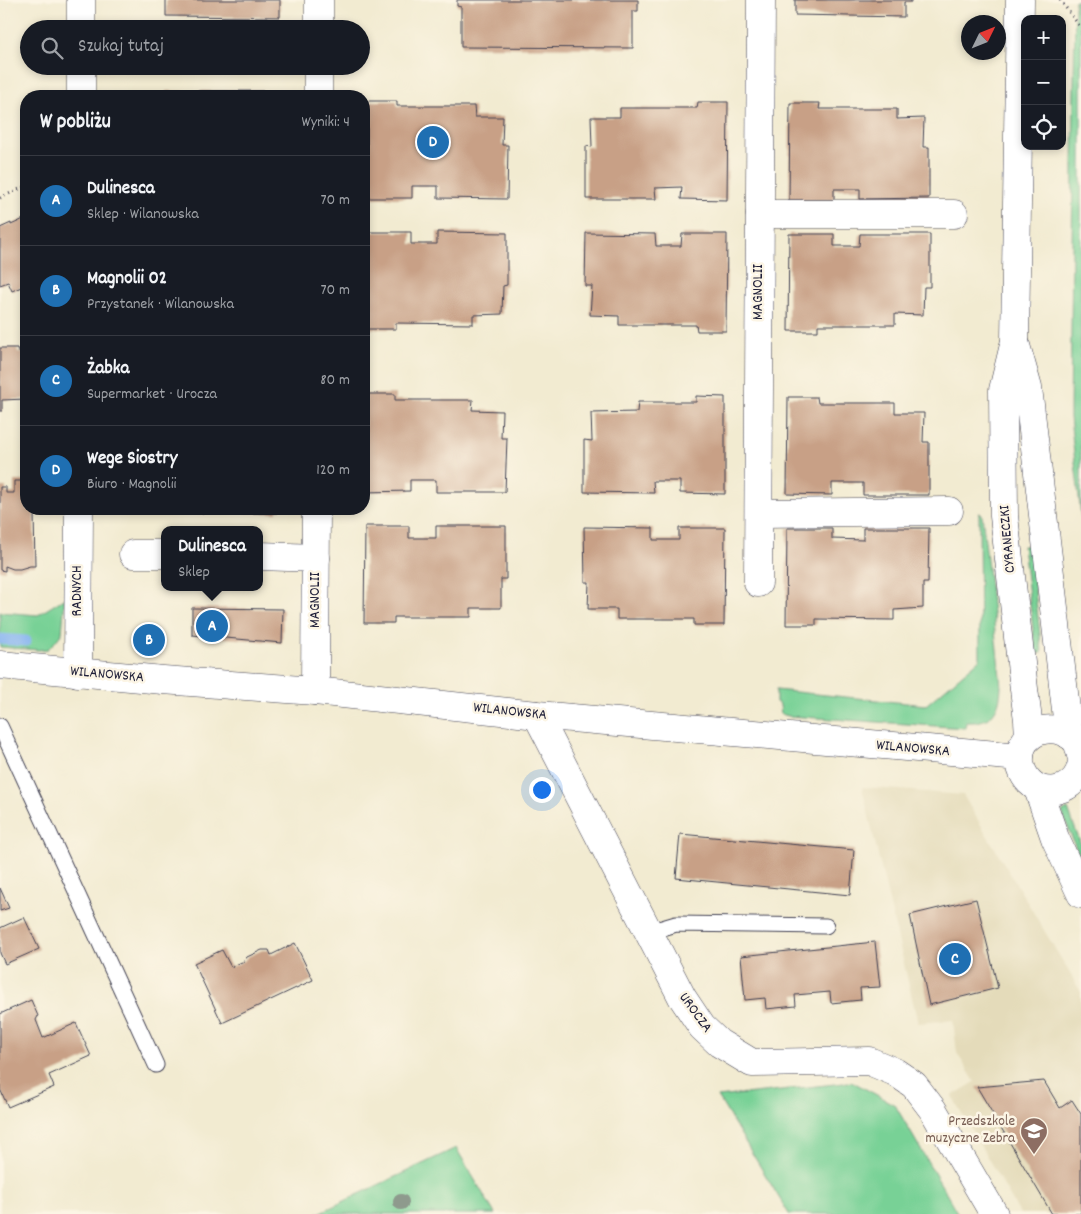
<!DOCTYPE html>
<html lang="pl">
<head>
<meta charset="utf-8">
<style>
  body { margin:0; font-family:Dekko,sans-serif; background:#20242c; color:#f1f3f6 }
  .controls { position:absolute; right:15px; top:15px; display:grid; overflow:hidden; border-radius:10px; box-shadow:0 2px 8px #0003 }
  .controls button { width:45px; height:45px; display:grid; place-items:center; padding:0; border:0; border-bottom:1px solid #363941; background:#171b24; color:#f1f3f6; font:25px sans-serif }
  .compass { position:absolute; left:961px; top:15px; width:45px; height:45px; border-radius:50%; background:#171b24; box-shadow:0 2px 8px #0003; rotate:47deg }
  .you { position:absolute; left:541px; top:789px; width:18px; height:18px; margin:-12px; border:4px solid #fff; border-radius:50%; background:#1a73e8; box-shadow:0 0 0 8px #1a73e833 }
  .badge { display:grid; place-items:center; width:32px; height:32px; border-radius:50%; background:#1f6fb2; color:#fff; font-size:16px; font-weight:700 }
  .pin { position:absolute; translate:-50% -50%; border:2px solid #fff; box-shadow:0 1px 5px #0006 }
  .popup { position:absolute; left:161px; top:526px; width:102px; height:65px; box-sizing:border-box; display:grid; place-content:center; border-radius:10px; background:#171b24; filter:drop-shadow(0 1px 4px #0005); font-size:16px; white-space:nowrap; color:#9ea1a6 }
  .popup b { font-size:19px; color:#f1f3f6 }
  .popup::after { content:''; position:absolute; left:50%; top:100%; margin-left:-10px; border:10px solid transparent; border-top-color:#171b24 }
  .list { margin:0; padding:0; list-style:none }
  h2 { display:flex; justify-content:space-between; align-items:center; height:65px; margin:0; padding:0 20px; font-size:21px }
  h2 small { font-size:16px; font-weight:400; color:#9ea1a6 }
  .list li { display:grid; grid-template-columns:32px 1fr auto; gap:15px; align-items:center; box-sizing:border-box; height:90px; padding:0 20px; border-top:1px solid #363941 }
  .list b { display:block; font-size:19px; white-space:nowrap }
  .list p { margin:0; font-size:16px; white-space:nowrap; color:#9ea1a6 }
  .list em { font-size:16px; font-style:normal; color:#9ea1a6 }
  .icon { flex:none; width:28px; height:28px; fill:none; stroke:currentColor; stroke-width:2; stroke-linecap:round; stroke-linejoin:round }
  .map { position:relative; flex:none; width:1081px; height:1214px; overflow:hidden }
  .search { position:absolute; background:#171b24; box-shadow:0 2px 8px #0003; left:20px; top:20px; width:350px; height:55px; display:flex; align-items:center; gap:12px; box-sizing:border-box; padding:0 18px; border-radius:28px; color:#9ea1a6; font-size:19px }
  .panel { position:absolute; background:#171b24; box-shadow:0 2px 8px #0003; left:20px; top:90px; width:350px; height:425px; border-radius:20px }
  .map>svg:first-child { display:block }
  .built { fill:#e4dbba }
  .green { fill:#78d196; stroke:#4d7a68 }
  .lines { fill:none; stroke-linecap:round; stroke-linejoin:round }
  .stream { stroke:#85b4f0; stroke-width:11 }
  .building { fill:#c8a086 }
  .service-casing { stroke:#414052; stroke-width:17 }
  .minor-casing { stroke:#414052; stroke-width:29 }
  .tertiary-casing { stroke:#414052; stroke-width:29 }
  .path { stroke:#414052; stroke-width:3; stroke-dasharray:1 4; stroke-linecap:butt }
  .service { stroke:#fff; stroke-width:15 }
  .minor { stroke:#fff; stroke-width:28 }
  .tertiary { stroke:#fff; stroke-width:28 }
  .tree { fill:#8e9a8d }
  .labels { text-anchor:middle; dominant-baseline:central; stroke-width:5; stroke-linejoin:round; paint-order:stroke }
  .street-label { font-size:15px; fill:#22223b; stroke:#fcf5e5 }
  .education-label { font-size:15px; fill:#785e54; stroke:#fcf5e5; text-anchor:end }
</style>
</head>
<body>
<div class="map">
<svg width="1081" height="1214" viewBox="0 0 1081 1214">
  <rect width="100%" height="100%" fill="#fcf5e5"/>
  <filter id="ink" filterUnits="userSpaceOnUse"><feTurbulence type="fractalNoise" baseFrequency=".02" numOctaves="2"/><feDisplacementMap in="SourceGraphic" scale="10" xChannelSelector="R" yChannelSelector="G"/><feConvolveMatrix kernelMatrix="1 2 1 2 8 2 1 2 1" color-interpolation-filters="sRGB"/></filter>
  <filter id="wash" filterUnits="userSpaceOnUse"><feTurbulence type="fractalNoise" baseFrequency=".0096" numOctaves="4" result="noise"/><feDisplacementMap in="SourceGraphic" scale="20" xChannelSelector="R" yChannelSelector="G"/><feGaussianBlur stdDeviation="1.12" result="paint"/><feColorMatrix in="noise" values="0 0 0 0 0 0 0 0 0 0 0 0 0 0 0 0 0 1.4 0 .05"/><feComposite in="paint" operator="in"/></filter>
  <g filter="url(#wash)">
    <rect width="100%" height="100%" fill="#f2ebd1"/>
    <!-- built -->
    <polygon class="built" points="862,787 963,795 1081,992 1081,1214 1020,1214 952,1096 975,1082 957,1053 953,1020 918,1023"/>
    <!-- green -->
    <g class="green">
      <polygon points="1075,0 1081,0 1081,516 1070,417"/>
      <path d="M979 513 982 514 1001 686C1000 710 992 724 966 722L965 728 788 716 781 714 780 705 776 702V690L926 705 980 659Z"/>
      <polygon points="1023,546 1030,546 1042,653 1036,654"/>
      <polygon points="65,598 62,633 55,642 48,649 39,650 0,647 0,612 38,615"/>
      <polygon points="1068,809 1081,845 1081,861 1062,812"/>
      <polygon points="853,1082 895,1105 958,1214 789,1214 718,1097"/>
      <polygon points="456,1148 495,1214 317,1214"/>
    </g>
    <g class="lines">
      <!-- stream -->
      <polyline class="stream" points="0,639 26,641"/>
    </g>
    <g id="blocks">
      <!-- building -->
      <g class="building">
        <polygon points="166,0 280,0 280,17 166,16"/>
        <polygon points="457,0 638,0 638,11 633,11 633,48 461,47 461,7 457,6"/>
        <polygon points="795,0 911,0 911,2 904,2 904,17 795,15"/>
        <rect x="166" y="91" width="114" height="5"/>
        <polygon points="367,101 397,101 397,106 474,106 475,117 503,117 502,145 508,145 507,199 438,198 438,186 412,186 412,198 367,198"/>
        <polygon points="698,102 728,102 727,200 681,199 682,187 655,188 656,199 586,199 586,146 592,147 591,117 620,117 620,108 697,108"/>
        <polygon points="790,103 820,103 819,109 897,109 897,119 924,118 923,147 929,147 929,198 860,199 860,189 834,189 834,200 789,200"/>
        <polygon points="26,218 26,285 12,291 8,282 0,285 0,228 11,223 11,225"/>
        <polygon points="367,232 411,232 411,244 437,244 437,232 507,233 507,285 503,286 502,314 473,315 473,324 396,323 396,329 365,329"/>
        <polygon points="586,233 655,234 656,246 681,246 682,234 727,234 726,331 697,331 696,325 619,325 619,316 590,315 592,286 585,286"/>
        <polygon points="789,234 834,234 834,246 859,246 860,234 930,234 930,287 924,287 923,315 895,314 895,325 818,325 818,331 788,331"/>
        <polygon points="0,348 17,348 18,352 26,352 26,399 2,400 2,411 0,411"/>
        <polygon points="365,394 395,394 395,400 473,400 472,410 502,411 501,438 507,438 505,492 436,492 436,480 410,480 410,491 365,492"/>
        <polygon points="696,396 725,397 725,494 680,493 680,481 653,481 654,493 584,492 584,440 592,441 591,413 637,412 638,402 696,402"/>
        <polygon points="788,397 817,397 818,403 895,403 895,413 924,413 923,442 929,442 929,495 863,495 863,483 832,483 832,495 787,494"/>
        <polygon points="14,481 26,481 26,509 36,509 36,513 34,513 35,566 30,566 20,569 13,569 5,566 5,571 0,570 0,487 6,487 6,493 14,493"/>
        <rect x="190" y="509" width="19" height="4"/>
        <polygon points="224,509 277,509 277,513 223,513"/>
        <polygon points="365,526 409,526 409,538 436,538 436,526 506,526 506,579 501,579 501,608 471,608 471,617 394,617 394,623 364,623"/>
        <polygon points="584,527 653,528 653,540 679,540 679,528 725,528 724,625 694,625 694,619 617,619 617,609 588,609 589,582 585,582"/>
        <polygon points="787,528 832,528 832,539 863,540 863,528 929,528 928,583 923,583 923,608 894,610 894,620 816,619 816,625 786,625"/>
        <polygon points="192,608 283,609 282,643 192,635"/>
        <polygon points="680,834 854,850 850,895 676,878"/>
        <polygon points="0,888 9,908 0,911"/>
        <polygon points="976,899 998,988 929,1005 910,915"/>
        <polygon points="24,917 39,949 5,964 0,953 0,928"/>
        <polygon points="875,942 880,987 860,988 861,1000 831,1003 830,992 795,995 796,1006 766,1009 765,998 745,1000 741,956"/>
        <polygon points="295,943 313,980 222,1023 194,963 222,950 231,967 244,961 247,957 262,950 269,950 271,955"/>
        <polygon points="31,1000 38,1016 36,1020 43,1038 76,1023 91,1056 49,1075 54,1087 8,1107 0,1089 0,1014"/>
        <polygon points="1044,1081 1060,1108 1072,1100 1081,1114 1081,1214 1052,1214 977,1087"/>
      </g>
    </g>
  </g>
  <g filter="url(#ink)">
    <use href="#blocks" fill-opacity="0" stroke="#414052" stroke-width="1"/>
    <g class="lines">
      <!-- service casing -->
      <g class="service-casing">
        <g id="service">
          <polyline points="0,726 156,1065"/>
          <polyline points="649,932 676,924 826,926"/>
        </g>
      </g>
      <!-- minor casing -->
      <g class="minor-casing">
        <g id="minor">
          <polyline points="81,29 81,0"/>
          <polyline points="319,29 319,0"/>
          <polyline points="81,96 81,66"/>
          <polyline points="318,96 318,66"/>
          <polyline points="760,214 954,214"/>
          <polyline points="759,513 949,511"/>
          <polyline points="133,554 164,554"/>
          <polyline points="260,556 316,558"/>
          <polyline points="758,583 761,0"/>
          <polyline points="78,673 79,509"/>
          <polyline points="315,691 316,509"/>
          <polyline points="537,715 682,997 702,1027 719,1043 752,1063 869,1061 895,1072 914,1085 933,1110 994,1214"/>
        </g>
      </g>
      <!-- tertiary casing -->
      <g class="tertiary-casing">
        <g id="tertiary">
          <polyline points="1020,0 1015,341 1003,390 1004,516 1024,689 1028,720 1029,737"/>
          <polyline points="1015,342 1028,388 1069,735"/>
          <polyline points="0,665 163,680 315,691 537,715 1020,757"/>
          <path d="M1081 755C1080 752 1079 747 1078 744 1070 730 1051 726 1037 732 1002 748 1025 803 1063 788 1072 784 1079 776 1081 766"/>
          <polyline points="1038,789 1055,838 1081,894"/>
        </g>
      </g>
      <!-- path -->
      <g class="path">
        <polyline points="1060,0 1081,28"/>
        <polyline points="0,198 26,186"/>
      </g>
      <!-- service -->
      <use href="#service" class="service"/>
      <!-- minor -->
      <use href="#minor" class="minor"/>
      <!-- tertiary -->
      <use href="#tertiary" class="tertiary"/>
    </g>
    <!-- trees -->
    <circle class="tree" cx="401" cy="1202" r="8"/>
  </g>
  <!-- icons -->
  <defs>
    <g id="school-pin" transform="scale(1.4375)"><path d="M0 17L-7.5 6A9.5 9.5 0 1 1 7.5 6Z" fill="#8d6e63" stroke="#fcf5e5"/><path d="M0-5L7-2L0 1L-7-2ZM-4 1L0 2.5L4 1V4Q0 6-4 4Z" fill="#fff"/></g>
  </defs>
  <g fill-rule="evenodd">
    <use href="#school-pin" x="1034" y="1131"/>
  </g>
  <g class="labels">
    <!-- street labels -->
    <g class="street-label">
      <text transform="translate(759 292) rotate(-90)">MAGNOLII</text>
      <text transform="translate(1008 539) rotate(-95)">CYRANECZKI</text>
      <text transform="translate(78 591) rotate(-90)">RADNYCH</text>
      <text transform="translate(316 600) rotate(-90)">MAGNOLII</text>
      <text transform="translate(107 675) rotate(5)">WILANOWSKA</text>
      <text transform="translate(510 712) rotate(6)">WILANOWSKA</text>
      <text transform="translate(913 749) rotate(5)">WILANOWSKA</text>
      <text transform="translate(695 1013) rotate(54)">UROCZA</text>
    </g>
    <!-- education labels -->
    <g class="education-label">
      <text x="1015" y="1122">Przedszkole<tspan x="1015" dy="17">muzyczne Zebra</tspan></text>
    </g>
  </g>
</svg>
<div class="controls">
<button>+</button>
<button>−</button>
<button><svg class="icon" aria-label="locate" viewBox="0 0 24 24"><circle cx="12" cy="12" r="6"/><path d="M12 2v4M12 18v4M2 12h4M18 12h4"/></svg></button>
</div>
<svg class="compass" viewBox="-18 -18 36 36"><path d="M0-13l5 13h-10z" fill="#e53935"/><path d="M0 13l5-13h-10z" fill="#9ea1a6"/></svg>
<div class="you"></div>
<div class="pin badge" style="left:212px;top:626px">A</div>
<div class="popup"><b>Dulinesca</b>Sklep</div>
<div class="pin badge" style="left:149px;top:640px">B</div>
<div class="pin badge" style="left:955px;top:959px">C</div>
<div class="pin badge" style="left:433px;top:142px">D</div>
<div class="search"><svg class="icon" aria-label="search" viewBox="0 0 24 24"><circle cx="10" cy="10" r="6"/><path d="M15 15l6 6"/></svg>Szukaj tutaj</div>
<section class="panel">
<h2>W pobliżu<small>Wyniki: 4</small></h2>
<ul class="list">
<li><span class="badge">A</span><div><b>Dulinesca</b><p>Sklep · Wilanowska</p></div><em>70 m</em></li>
<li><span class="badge">B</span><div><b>Magnolii 02</b><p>Przystanek · Wilanowska</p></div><em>70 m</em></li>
<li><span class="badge">C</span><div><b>Żabka</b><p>Supermarket · Urocza</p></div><em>80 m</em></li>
<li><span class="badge">D</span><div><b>Wege Siostry</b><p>Biuro · Magnolii</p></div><em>120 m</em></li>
</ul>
</section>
</div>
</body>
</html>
